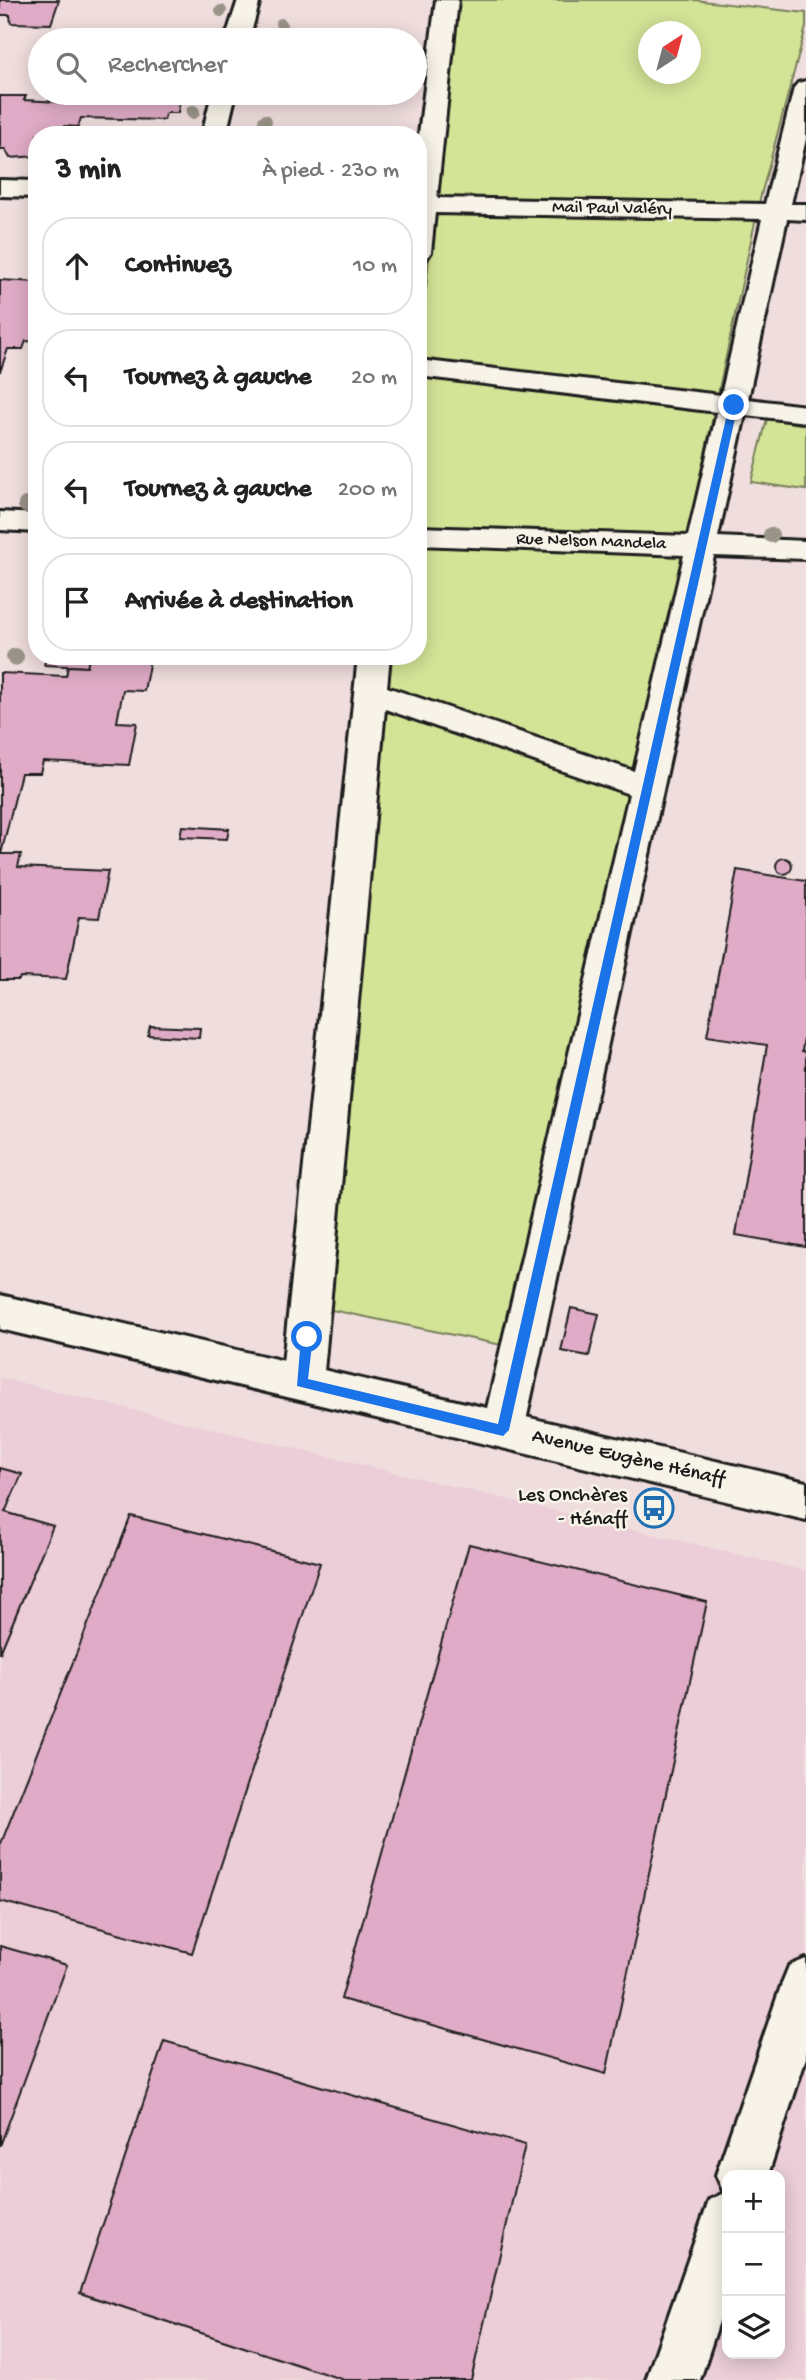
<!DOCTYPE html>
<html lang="fr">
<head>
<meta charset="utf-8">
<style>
  body { margin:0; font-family:"Gochi Hand",sans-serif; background:#f6f6f6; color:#222 }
  .controls { position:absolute; right:21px; bottom:21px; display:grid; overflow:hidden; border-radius:14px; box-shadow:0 4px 18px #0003 }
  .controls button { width:63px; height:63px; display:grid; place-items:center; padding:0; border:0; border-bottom:2px solid #e0e0e0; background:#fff; color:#222; font:35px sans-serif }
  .compass { position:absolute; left:638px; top:21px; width:63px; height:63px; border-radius:50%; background:#fff; box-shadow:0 4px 18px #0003; rotate:36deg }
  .stop { position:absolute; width:21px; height:21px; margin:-16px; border:5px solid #1a73e8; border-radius:50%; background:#fff }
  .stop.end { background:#1a73e8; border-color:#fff; box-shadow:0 2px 7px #0008 }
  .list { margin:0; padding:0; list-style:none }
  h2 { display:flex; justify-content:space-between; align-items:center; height:91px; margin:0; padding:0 28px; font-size:30px }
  h2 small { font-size:23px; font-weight:400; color:#767676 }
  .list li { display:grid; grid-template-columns:46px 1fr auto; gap:21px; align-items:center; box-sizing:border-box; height:98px; margin:0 14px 14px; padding:0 14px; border:2px solid #e0e0e0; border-radius:28px }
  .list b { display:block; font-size:26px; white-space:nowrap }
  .list em { font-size:23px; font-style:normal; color:#767676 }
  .icon { flex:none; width:38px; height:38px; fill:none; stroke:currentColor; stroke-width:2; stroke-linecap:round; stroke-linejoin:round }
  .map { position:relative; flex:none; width:806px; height:2380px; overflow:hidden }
  .search { position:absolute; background:#fff; box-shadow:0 4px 18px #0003; left:28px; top:28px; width:399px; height:77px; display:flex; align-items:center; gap:18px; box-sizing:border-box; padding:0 24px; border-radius:38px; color:#767676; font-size:26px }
  .panel { position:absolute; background:#fff; box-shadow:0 4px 18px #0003; left:28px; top:126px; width:399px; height:539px; border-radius:28px }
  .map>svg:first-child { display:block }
  .built { fill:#ebced7; fill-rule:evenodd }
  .green { fill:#d4e497; stroke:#78805a; stroke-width:2; fill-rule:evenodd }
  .building { fill:#dfabc6; stroke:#1c1c1c; stroke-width:2 }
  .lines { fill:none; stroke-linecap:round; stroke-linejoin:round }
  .street-casing { stroke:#1c1c1c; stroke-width:6 }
  .secondary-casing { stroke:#1c1c1c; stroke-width:6 }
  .street { fill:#f7f3e8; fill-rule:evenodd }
  .secondary { fill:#f7f3e8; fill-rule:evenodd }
  .tree { fill:#9a9488 }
  .route { fill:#1a73e8 }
  .labels { text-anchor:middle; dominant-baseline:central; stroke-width:5; stroke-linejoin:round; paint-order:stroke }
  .far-street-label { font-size:18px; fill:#1c1c1c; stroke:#f7f3e8 }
  .street-label { font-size:21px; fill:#1c1c1c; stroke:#f7f3e8 }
  .poi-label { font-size:21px; fill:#1c1c1c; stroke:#f7f3e8; text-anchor:end }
</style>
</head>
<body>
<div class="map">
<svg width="806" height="2380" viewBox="0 0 806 2380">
  <rect width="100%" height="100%" fill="#f0ddde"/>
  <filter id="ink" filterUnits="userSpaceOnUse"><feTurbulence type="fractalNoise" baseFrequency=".0143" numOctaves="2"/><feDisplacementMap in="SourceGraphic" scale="14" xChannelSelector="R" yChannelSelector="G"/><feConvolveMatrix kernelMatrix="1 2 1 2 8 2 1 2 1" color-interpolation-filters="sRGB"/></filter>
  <g filter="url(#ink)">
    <!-- built -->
    <path class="built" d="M0 1378 806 1571V2380H0ZM727 2175H780V2354H727Z"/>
    <!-- green -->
    <g class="green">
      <path d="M454 0H694L806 13V27L760 199 692 514 639 789 502 1345 322 1308 388 656H418V373ZM648 32H690V74H648Z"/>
      <polygon points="767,419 806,425 806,490 751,482"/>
    </g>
    <!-- building -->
    <g class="building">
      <polygon points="0,0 59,0 51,24 11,23 10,15 0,15"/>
      <polygon points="91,93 181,93 178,113 166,113 164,120 81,118 78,127 65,126 62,135 37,135 37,156 10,158 5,149 0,149 0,96 26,96 24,100 78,103 80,94 91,95"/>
      <polygon points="0,280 37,282 37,342 26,341 23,349 8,349 0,372"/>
      <polygon points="47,656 90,656 87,667 44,665"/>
      <polygon points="90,656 150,659 144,691 123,690 117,722 137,723 129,765 43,761 40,773 21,773 1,854 21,854 18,867 108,871 99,918 79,917 66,979 20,977 19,980 0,980 0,673 66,676 68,666 87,667"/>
      <polygon points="182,826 229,829 227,839 180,837"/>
      <circle cx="784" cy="866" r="8"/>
      <polygon points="737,870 806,881 806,1024 802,1051 806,1052 806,1247 736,1235 767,1045 707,1036"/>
      <polygon points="150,1026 200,1028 199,1038 148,1035"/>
      <polygon points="571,1308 599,1314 589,1356 561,1351"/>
      <polygon points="0,1468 22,1474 5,1512 53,1526 0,1653"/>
      <polygon points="131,1516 320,1563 192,1953 0,1901 0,1846"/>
      <polygon points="469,1544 707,1602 606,2074 341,1999"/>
      <polygon points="0,1946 67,1965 0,2146"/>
      <polygon points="164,2041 525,2145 471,2380 344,2380 80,2293"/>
    </g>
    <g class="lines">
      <!-- street casing -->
      <g class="street-casing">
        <g id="street">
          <polygon points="238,0 260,0 249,40 225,40"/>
          <polygon points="436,0 458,0 437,198 765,204 794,88 798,83 806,81 806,139 791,204 806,204 806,220 787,219 748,399 806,406 806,422 745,415 718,537 806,541 806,559 714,556 524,1430 518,1443 503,1448 488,1443 482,1430 629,794 385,709 323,1382 317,1394 302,1399 287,1394 281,1382 358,656 390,656 387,687 634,771 684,555 418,545 418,527 688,536 717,412 418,376 418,360 721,395 762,219 435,213 431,252 427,258 418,260 418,142"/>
          <polygon points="212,93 236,93 226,135 202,135"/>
          <polygon points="0,180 37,181 37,197 0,196"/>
          <polygon points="0,512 37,514 37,532 0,530"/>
          <polygon points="806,1959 806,2058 768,2175 727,2175 727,2297 700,2380 646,2380 709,2200 724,2193 716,2175 782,1983 789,1966"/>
        </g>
      </g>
      <!-- secondary casing -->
      <g class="secondary-casing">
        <polygon id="secondary" points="0,1295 806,1482 806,1520 0,1329"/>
      </g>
      <!-- street -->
      <use href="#street" class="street"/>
      <!-- secondary -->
      <use href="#secondary" class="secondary"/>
    </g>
    <!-- trees -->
    <g class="tree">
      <circle cx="221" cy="11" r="6"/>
      <circle cx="281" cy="24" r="6"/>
      <circle cx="193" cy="112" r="7"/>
      <circle cx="265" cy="121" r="7"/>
      <circle cx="26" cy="505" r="8"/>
      <circle cx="771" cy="535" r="8"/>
      <circle cx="15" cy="657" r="9"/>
    </g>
  </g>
  <!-- route -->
  <polygon class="route" points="734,402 738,405 509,1430 503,1436 297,1386 301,1337 307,1332 313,1337 308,1379 498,1424 729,405"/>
  <!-- icons -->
  <defs>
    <g id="bus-ring" transform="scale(2.0125)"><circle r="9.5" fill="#f7f3e8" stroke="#1f6fb2" stroke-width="1.5"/><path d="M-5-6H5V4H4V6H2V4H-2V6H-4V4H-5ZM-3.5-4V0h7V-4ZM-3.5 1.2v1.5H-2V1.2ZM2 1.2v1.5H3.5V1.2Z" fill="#1f6fb2"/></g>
  </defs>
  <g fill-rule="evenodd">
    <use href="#bus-ring" x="654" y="1508"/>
  </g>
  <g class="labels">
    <!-- far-street labels -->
    <g class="far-street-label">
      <text transform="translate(612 209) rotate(1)">Mail Paul Valéry</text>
      <text transform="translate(591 542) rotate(2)">Rue Nelson Mandela</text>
    </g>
    <!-- street labels -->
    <g class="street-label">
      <text transform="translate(628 1459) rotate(13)">Avenue Eugène Hénaff</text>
    </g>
    <!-- poi labels -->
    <g class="poi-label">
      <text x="627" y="1496">Les Onchères<tspan x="627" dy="24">- Hénaff</tspan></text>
    </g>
  </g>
</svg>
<div class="controls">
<button>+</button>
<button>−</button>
<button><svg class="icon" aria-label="layers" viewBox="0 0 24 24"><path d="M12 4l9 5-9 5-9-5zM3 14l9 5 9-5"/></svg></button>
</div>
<svg class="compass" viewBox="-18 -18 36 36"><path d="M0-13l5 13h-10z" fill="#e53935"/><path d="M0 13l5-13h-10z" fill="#767676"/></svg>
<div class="stop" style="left:307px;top:1337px"></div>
<div class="stop end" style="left:734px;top:405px"></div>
<div class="search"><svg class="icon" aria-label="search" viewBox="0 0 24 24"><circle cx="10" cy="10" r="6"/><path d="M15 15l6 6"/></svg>Rechercher</div>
<section class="panel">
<h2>3 min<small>À pied · 230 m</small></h2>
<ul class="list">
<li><svg class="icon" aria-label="ahead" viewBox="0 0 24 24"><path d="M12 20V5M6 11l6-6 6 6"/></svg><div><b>Continuez</b></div><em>10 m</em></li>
<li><svg class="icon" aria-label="left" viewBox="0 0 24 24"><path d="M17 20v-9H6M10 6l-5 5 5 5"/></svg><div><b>Tournez à gauche</b></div><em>20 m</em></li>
<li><svg class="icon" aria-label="left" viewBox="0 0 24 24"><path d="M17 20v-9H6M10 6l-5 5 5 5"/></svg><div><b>Tournez à gauche</b></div><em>200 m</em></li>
<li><svg class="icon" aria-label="arrive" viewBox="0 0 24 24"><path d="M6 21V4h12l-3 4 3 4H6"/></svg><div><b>Arrivée à destination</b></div></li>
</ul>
</section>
</div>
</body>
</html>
